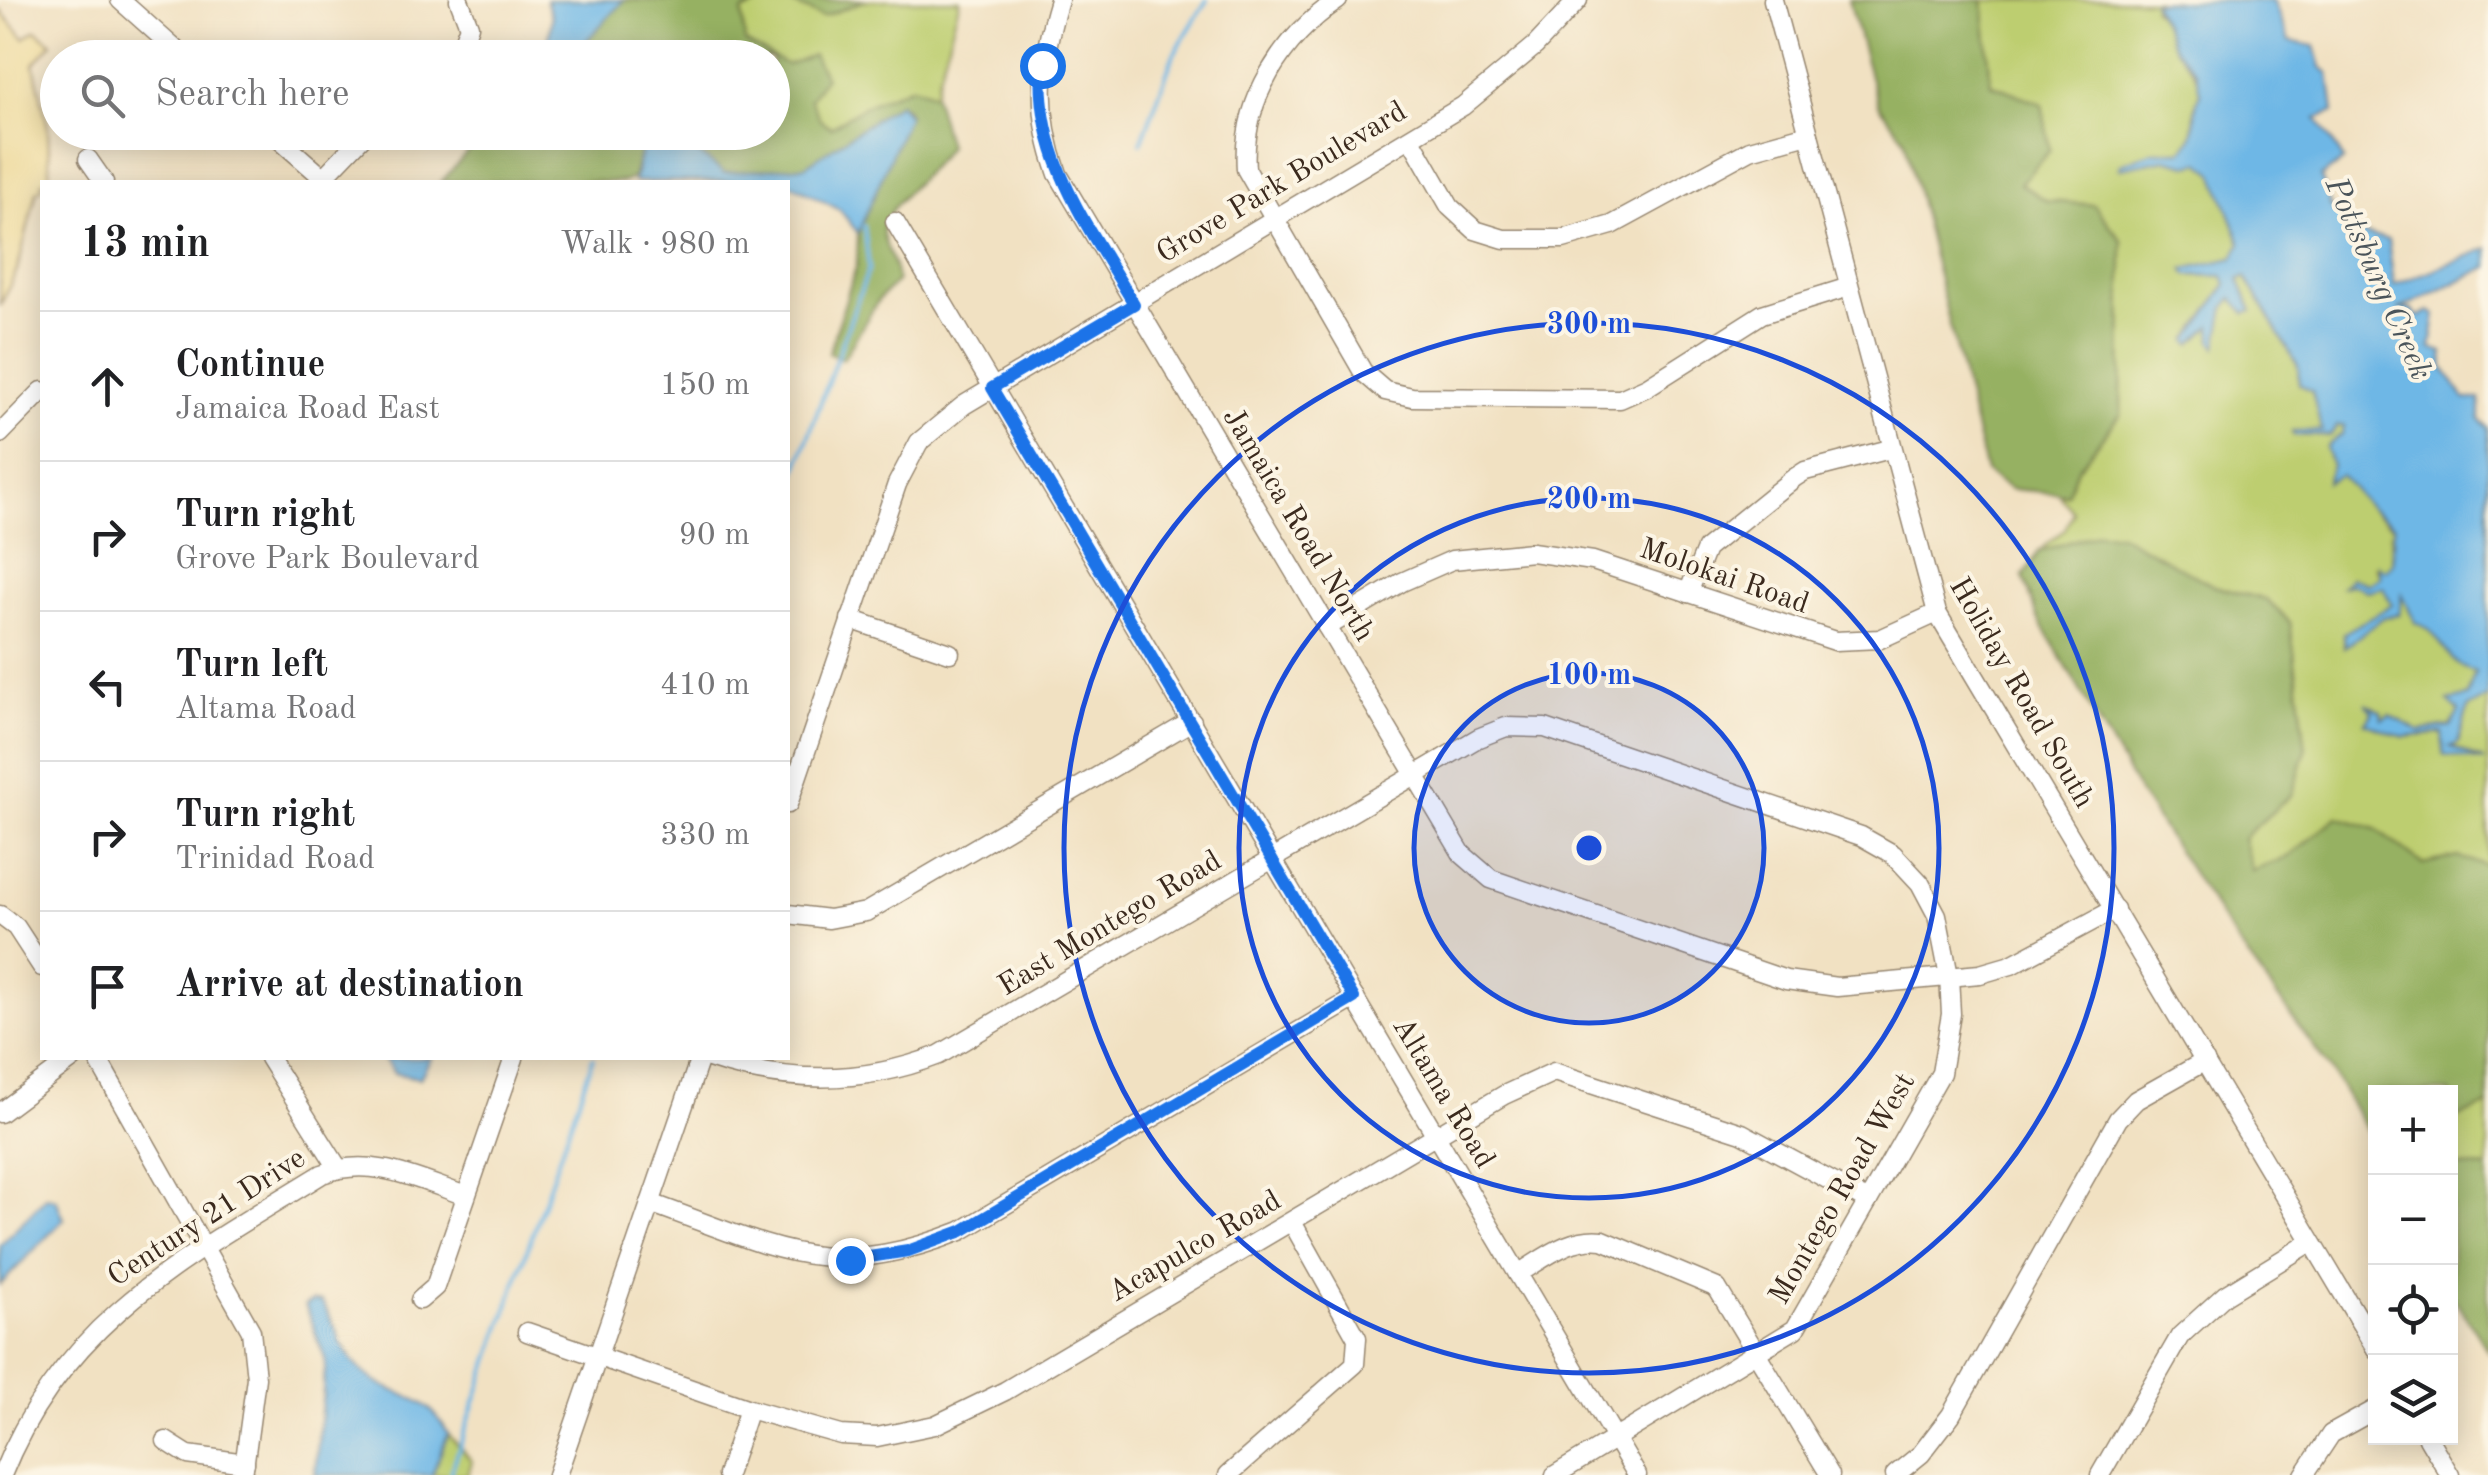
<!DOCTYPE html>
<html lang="en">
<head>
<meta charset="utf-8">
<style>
  body { margin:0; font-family:"Old Standard TT",serif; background:#f6f6f6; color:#202124 }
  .controls { position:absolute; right:30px; bottom:30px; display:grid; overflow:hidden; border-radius:0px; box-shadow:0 5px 25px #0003 }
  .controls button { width:90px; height:90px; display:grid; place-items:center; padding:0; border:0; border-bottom:2px solid #e0e0e0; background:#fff; color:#202124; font:50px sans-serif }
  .stop { position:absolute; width:30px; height:30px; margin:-22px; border:8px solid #1a73e8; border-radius:50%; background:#fff }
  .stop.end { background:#1a73e8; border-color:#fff; box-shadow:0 2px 10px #0008 }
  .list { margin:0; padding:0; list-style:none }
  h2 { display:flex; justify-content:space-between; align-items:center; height:130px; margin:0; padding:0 40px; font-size:42px }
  h2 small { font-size:32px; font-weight:400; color:#757577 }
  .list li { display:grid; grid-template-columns:65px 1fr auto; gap:30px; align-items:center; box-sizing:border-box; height:150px; padding:0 40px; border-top:2px solid #e0e0e0 }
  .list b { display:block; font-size:38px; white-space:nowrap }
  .list p { margin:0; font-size:32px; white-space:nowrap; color:#757577 }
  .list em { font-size:32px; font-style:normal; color:#757577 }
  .icon { flex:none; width:55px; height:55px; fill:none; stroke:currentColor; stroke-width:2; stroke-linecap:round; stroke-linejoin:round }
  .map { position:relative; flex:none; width:2488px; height:1475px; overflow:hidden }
  .search { position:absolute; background:#fff; box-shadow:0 5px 25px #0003; left:40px; top:40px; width:750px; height:110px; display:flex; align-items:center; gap:25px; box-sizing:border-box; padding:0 35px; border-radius:55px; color:#757577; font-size:38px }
  .panel { position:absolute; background:#fff; box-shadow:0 5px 25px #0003; left:40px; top:180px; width:750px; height:880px; border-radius:0px }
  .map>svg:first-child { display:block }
  .green { fill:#bdce70; stroke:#7c7c47; stroke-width:2.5 }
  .forest { fill:#96b162; stroke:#686e40; stroke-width:2.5 }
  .sand { fill:#eeda9e; stroke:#94825e; stroke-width:2.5 }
  .water { fill:#6eb7e6; stroke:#547082; stroke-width:2.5 }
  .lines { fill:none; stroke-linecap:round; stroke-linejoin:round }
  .stream { stroke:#6eb7e6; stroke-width:4 }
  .minor-casing { stroke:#968670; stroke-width:21 }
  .minor { stroke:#fff; stroke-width:18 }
  .route { stroke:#1a73e8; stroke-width:12 }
  .ring { fill:none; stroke:#1d4ed8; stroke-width:5 }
  .labels { text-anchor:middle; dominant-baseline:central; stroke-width:8; stroke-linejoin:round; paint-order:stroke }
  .street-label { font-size:30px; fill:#3b2a1e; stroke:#fcf5e5 }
  .water-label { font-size:32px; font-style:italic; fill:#4a545a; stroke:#fcf5e5 }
  .centre { fill:#1d4ed8; stroke:#fcf5e5; stroke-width:5 }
  .ring-label { font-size:30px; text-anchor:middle; font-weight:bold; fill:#1d4ed8; stroke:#fcf5e5; stroke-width:8; stroke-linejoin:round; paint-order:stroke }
</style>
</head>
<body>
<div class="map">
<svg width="2488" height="1475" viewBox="0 0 2488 1475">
  <rect width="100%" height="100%" fill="#fcf5e5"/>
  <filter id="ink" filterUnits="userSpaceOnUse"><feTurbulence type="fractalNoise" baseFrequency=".01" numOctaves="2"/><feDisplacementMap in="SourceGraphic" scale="20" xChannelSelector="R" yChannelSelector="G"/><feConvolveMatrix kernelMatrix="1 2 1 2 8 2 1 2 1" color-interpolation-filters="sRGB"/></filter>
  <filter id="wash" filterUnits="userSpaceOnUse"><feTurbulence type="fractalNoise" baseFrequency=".0048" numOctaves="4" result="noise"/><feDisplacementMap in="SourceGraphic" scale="40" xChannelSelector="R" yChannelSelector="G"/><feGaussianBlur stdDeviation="2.25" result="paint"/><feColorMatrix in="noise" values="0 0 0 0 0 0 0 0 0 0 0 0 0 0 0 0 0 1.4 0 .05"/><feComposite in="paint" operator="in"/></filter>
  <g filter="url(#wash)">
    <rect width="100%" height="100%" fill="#f1e1c2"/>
    <!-- green -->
    <g class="green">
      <polygon points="768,0 784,0 823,17 866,0 960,0 934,94 912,86 868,104 831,127 821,121 787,65 745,42 742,12"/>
      <path d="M1983 0H2156L2153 8C2164 20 2167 30 2174 45 2183 65 2198 67 2200 93 2189 112 2201 133 2182 151H2153L2120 168 2165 159 2188 165 2200 162 2214 173 2241 243 2235 258 2185 269 2188 275 2225 276 2227 284 2188 340 2192 344 2212 325V341L2217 346 2225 307 2232 298 2246 313 2252 311 2239 279 2246 277 2298 366 2299 384 2312 390 2322 431H2293V435L2329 436 2337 426 2345 425 2342 434 2326 447 2332 465 2328 480 2341 474 2369 508 2396 529 2391 533 2392 564 2385 570 2376 567 2380 577 2368 584 2351 578 2343 586 2353 584 2367 591 2383 586 2392 605 2344 634V646L2381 619 2399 614 2402 595 2416 623C2444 633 2444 664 2475 671L2477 677 2467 697 2449 701 2459 711V718L2450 726 2419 731 2390 715 2382 719 2381 712 2367 703 2374 712 2366 723 2404 737 2442 733 2444 754 2483 760 2450 746 2458 743 2468 708 2488 697V866L2458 857 2422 864 2376 829 2337 817 2290 856 2252 872 2243 838 2292 794 2306 750 2290 622 2266 600 2214 586 2119 534 2097 533 2038 552 2065 529 2073 512 2060 496 2067 494 2077 469 2121 414 2122 241 2094 205 2047 201 2020 183 2050 150 2042 105 1991 84Z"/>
      <polygon points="2488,1105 2488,1168 2451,1166 2450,1120"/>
      <polygon points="448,1434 472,1461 468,1475 432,1475"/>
    </g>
    <!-- forest -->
    <g class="forest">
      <path d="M624 0H768L742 12 745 42 787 65 813 55 825 77 810 99 821 121 831 127 868 104 912 86 934 94 948 146C934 169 879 211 883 234 886 251 896 263 897 281L879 299 843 359 829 353 857 264 858 233 908 116 906 108 899 103 805 166 724 173 672 133 772 132V58H570Z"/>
      <polygon points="784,0 866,0 823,17"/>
      <polygon points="1849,0 1983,0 1991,84 2042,104 2050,150 2020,184 2047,201 2094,205 2122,241 2121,414 2077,469 2067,494 2010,489 1986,472 1904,138 1878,105"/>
      <polygon points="485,133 657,133 641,150 633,178 624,182 441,182"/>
      <polygon points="2097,533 2119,534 2214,586 2266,600 2290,622 2306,750 2292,794 2243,838 2252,871 2290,856 2337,817 2376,829 2422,864 2458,857 2488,866 2488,1105 2451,1120 2450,1092 2376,1092 2375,1144 2331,1070 2237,942 2140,794 2037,616 2023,577 2038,552"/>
      <polygon points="2451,1166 2488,1168 2488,1351 2451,1294"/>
    </g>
    <!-- sand -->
    <polygon class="sand" points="0,10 24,38 36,30 52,43 34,64 48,127 50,182 42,182 42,189 37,191 18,268 0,306"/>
    <!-- water -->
    <g class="water">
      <polygon points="546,0 624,0 572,56 546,58 552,17"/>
      <path d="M2273 0 2289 41 2315 46 2321 67 2329 73 2334 112 2317 118 2344 160 2321 177 2331 208 2352 222 2356 232 2388 240 2394 285 2488 248V267L2398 310 2410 309 2419 317 2429 311 2436 315 2431 348 2443 352 2444 368 2465 399H2480V419L2488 428V697L2468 708 2458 743 2450 747 2484 761 2444 755 2442 733 2404 737 2366 723 2373 712 2366 703 2381 712 2382 719 2390 715 2419 731 2451 726 2459 711 2448 701 2467 697 2475 672C2441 663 2445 633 2416 623L2402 595 2399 614 2381 619 2345 647 2344 633 2392 605 2383 587 2367 591 2353 584 2343 586 2351 578 2368 584 2380 577 2378 565 2385 570 2392 564 2394 525 2369 508 2341 475 2327 482 2332 465 2326 447 2342 434 2344 426H2337L2330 436 2294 435 2292 431H2322L2312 391 2299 384 2298 366 2246 277 2239 279 2252 311 2246 313 2232 298 2225 307 2217 347 2212 341 2211 326 2192 344 2188 341 2227 284 2224 276 2187 275 2184 269 2234 258 2241 243 2214 173 2200 162 2188 165 2165 159 2120 168V164L2153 151H2182C2201 133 2190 112 2200 93L2196 72 2175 49 2153 2Z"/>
      <polygon points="899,103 908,116 858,233 840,210 785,181 634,182 641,150 657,133 672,133 724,173 805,166"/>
      <polygon points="384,1058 431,1058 420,1078 394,1073"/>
      <polygon points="46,1197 56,1199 64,1219 0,1285 0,1245"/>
      <path d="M313 1301 322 1302C336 1326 344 1359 368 1376 400 1401 427 1391 448 1434L432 1475H315L326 1361 305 1305Z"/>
    </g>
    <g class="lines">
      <!-- stream -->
      <g class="stream">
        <polyline points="1141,143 1174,54 1207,0"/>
        <polyline points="788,493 869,268 864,226"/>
        <polyline points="450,1475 593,1058"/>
      </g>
    </g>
  </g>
  <g filter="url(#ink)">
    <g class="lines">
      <!-- minor casing -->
      <g class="minor-casing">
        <g id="minor">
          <polyline points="120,0 185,58"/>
          <path d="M1059 0C1040 62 1035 112 1058 174L1462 854 1491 879 1786 980 1837 987 1980 974 2011 965 2115 909"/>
          <path d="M1338 0C1283 37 1241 100 1246 169L1363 372 1385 391 1412 397 1620 399 1647 387 1762 314 1849 287"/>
          <polyline points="1773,0 1937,613 2376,1349"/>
          <polyline points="457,58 469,26 459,0"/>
          <polyline points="271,132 328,182"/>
          <polyline points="1411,139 1450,207 1475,230 1504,239 1563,239 1612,225 1750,150 1808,134"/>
          <polyline points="88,159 104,182"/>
          <polyline points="319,182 367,132"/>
          <polyline points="895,222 1637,1475"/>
          <polyline points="0,434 42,391"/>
          <polyline points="1688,593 1706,549 1794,478 1805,471 1890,449"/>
          <polyline points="850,619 950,653"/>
          <polyline points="1327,627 1402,582 1452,560 1532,552 1593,561 1835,641 1880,639 1937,613"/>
          <polyline points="788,804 897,484 919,442 964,405 1463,106 1535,46 1578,0"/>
          <polyline points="788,914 829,919 866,912 1192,721"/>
          <polyline points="0,915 16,927 42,967"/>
          <polyline points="97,1058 251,1331 256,1378 243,1475"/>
          <polyline points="269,1058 338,1168"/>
          <path d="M709 1058C786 1084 862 1085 939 1055L1478 738 1506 727 1545 728 1861 836 1893 854 1920 883 1937 915 1949 976 1951 1014 1941 1073 1795 1329 1555 1475"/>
          <polyline points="0,1113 74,1058"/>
          <path d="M650 1203C777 1248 827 1284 961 1231L1355 998"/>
          <path d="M1518 1274C1546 1257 1570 1236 1603 1240L1717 1288 1830 1475"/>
          <polyline points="420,1300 435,1287 514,1058"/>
          <polyline points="527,1332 749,1409 841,1435 877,1437 935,1425 1005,1391 1504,1095 1554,1072 1742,1133 1868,1201"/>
          <polyline points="2428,1438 2450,1475"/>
          <polyline points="166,1441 188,1455 245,1463"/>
          <path d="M2 1475C64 1319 188 1257 322 1174 372 1155 419 1180 466 1196"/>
          <polyline points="557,1475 700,1058"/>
          <polyline points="727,1475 749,1409"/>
          <polyline points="1228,1475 1355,1364 1357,1338 1292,1222"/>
          <polyline points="1895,1475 1921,1454 1951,1415 2118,1119 2136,1100 2205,1061"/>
          <polyline points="2100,1475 2180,1336 2225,1295 2311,1242"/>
          <polyline points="2304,1475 2331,1434 2376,1409"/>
        </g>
      </g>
      <!-- minor -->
      <use href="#minor" class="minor"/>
    </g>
  </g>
  <g class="lines" filter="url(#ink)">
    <!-- route -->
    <path class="route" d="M850 1260 908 1251 962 1231 1354 998 992 388 1134 304C1089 227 1035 158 1042 65"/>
  </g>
  <!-- distance rings -->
  <circle cx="1589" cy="848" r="175" fill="#1d4ed8" fill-opacity=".12"/>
  <g class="ring">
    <circle cx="1589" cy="848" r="175"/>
    <circle cx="1589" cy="848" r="350"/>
    <circle cx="1589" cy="848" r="525"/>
  </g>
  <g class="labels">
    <!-- street labels -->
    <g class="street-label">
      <text transform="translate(1282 183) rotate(-31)">Grove Park Boulevard</text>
      <text transform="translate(1298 525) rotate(59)">Jamaica Road North</text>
      <text transform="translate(1724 577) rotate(19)">Molokai Road</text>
      <text transform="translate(2021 693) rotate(60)">Holiday Road South</text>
      <text transform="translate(1110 924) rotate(-31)">East Montego Road</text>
      <text transform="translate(1443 1093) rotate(59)">Altama Road</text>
      <text transform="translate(1843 1189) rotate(-60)">Montego Road West</text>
      <text transform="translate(207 1218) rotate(-33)">Century 21 Drive</text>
      <text transform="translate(1195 1247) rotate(-30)">Acapulco Road</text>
    </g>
    <!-- water labels -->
    <g class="water-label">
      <text transform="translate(2377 279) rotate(66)">Pottsburg Creek</text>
    </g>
  </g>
  <circle cx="1589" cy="848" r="15" class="centre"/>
  <g class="ring-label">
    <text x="1589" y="333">300 m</text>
    <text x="1589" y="508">200 m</text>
    <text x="1589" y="684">100 m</text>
  </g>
</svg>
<div class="controls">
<button>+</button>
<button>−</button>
<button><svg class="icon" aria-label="locate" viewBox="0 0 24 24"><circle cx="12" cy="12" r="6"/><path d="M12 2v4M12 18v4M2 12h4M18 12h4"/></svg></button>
<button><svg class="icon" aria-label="layers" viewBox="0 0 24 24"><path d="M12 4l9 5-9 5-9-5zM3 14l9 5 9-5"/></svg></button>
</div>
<div class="stop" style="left:1042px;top:65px"></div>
<div class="stop end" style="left:850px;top:1260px"></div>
<div class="search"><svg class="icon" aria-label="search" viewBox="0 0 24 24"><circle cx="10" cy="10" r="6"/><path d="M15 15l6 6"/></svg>Search here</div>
<section class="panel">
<h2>13 min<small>Walk · 980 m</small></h2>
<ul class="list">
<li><svg class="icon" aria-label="ahead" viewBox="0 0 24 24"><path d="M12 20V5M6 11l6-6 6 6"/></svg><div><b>Continue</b><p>Jamaica Road East</p></div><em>150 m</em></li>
<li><svg class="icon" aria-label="right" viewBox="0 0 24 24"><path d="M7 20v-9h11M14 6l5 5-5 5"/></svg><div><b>Turn right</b><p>Grove Park Boulevard</p></div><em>90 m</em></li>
<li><svg class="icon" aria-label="left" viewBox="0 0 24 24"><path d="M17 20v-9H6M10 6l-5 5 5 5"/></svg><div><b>Turn left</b><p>Altama Road</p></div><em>410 m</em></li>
<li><svg class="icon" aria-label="right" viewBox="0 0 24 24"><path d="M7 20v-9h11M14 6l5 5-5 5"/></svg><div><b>Turn right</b><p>Trinidad Road</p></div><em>330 m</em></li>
<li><svg class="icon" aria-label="arrive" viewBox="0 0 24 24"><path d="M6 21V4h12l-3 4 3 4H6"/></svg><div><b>Arrive at destination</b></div></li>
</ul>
</section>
</div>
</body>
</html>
